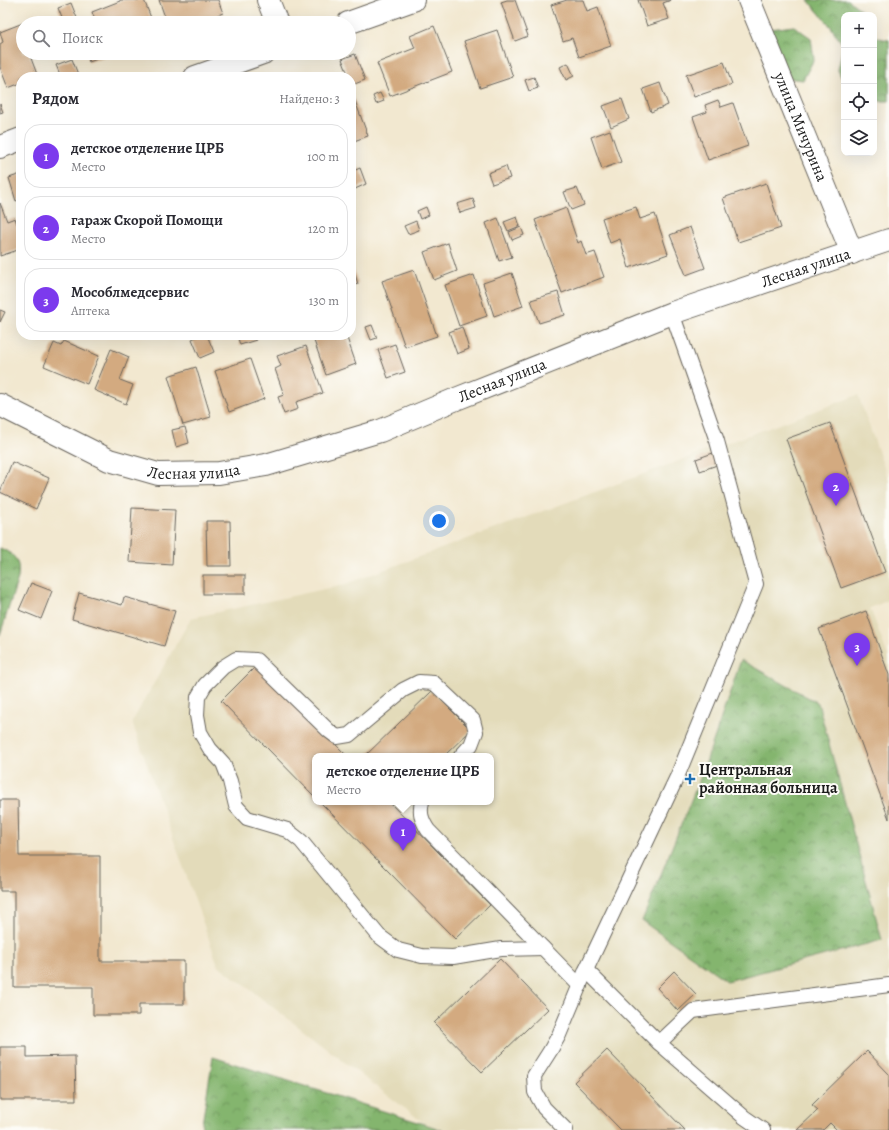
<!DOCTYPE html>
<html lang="ru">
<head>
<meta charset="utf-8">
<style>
  body { margin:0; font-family:Alegreya,serif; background:#f7f7f7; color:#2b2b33 }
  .controls { position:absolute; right:12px; top:12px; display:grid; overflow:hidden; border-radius:8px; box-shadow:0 4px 16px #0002 }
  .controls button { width:36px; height:36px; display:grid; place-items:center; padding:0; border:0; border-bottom:1px solid #e1e1e2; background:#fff; color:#2b2b33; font:20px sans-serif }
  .you { position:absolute; left:439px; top:521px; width:14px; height:14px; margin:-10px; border:3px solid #fff; border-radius:50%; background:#1a73e8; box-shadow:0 0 0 6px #1a73e833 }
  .badge { display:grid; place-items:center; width:26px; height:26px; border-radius:50%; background:#7c3aed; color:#fff; font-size:13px; font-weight:700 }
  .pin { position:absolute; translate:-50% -33px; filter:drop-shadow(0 1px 2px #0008) }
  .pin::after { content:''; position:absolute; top:21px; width:14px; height:12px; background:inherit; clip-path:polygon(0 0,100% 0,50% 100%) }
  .popup { position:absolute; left:312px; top:753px; width:182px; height:52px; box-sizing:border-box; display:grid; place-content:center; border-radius:8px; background:#fff; filter:drop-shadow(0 1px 3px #0005); font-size:13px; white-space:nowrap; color:#7c7c81 }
  .popup b { font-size:15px; color:#2b2b33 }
  .popup::after { content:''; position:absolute; left:50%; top:100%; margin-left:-8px; border:8px solid transparent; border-top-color:#fff }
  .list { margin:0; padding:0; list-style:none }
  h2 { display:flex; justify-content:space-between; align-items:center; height:52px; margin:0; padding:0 16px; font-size:17px }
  h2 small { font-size:13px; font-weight:400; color:#7c7c81 }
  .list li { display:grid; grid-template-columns:26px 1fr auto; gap:12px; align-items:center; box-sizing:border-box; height:64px; margin:0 8px 8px; padding:0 8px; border:1px solid #e1e1e2; border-radius:16px }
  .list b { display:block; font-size:15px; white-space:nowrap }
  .list p { margin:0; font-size:13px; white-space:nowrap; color:#7c7c81 }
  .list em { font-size:13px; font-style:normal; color:#7c7c81 }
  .icon { flex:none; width:22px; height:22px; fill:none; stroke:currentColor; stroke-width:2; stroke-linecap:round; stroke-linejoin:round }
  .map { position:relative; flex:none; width:889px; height:1130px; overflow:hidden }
  .search { position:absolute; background:#fff; box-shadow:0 4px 16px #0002; left:16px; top:16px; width:340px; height:44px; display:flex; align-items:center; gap:10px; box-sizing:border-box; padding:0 14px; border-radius:22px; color:#7c7c81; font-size:15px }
  .panel { position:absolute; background:#fff; box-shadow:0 4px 16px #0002; left:16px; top:72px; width:340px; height:268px; border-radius:16px }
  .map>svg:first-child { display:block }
  .built { fill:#e3dbba; fill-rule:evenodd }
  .forest { fill:url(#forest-crowns); stroke:#506845 }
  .building { fill:#d3aa80 }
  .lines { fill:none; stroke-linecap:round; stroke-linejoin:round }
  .service-casing { stroke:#67635b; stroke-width:16 }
  .minor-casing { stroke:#67635b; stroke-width:24 }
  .service { stroke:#fff; stroke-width:14 }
  .minor { stroke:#fff; stroke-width:22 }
  .poi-dot { fill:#1f6fb2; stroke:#fdfcf7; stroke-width:1.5 }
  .labels { text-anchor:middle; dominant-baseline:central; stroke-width:4; stroke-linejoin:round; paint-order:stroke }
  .street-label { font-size:16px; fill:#1c1c1c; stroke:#fdfcf7 }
  .poi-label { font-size:16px; font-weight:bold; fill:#1c1c1c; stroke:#fdfcf7; text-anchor:start }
</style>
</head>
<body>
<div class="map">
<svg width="889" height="1130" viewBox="0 0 889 1130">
  <defs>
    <pattern id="forest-crowns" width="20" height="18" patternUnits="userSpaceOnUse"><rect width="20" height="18" fill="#84b56e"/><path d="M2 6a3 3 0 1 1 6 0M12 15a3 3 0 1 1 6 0" fill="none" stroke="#6b925a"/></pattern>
  </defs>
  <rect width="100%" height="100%" fill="#fdfcf7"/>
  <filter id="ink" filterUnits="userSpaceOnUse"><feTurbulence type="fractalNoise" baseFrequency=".025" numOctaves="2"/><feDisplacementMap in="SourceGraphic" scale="8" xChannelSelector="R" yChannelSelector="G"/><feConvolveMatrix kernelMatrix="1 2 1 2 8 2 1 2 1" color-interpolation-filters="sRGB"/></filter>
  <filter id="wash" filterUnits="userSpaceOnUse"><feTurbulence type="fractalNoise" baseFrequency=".012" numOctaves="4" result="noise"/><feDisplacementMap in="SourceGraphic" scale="16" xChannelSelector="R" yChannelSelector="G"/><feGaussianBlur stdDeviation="0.9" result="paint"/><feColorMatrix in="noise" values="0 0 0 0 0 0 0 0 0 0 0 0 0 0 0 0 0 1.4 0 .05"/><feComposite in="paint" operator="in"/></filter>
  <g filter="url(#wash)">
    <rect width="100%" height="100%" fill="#f2e8d0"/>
    <!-- built -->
    <path class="built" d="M858 395 889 481V600L870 608 889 659V1130H433L218 965 132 722 191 618 343 585ZM315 756H491V802H315Z"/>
    <!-- forest -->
    <g class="forest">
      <polygon points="808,0 848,0 860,9 863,15 844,15 844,83 838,70 843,45 831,27"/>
      <polygon points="794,26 811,38 814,59 803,80 786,78 770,29"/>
      <polygon points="874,37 889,40 889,101 874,101"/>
      <path d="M0 548C16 555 20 561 18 578L0 635Z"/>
      <polygon points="741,660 818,703 882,940 727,981 642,921 703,771"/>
      <polygon points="213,1057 443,1130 201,1130"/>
    </g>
    <g id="blocks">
      <!-- building -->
      <g class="building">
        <polygon points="120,0 144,0 153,23 96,23 92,12 120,1"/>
        <polygon points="159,0 218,0 223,13 196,23 167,23"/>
        <polygon points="507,0 515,0 528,36 515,41 501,2"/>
        <polygon points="567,0 583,0 587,11 598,7 611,46 579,57 572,38 563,41 551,5"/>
        <polygon points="638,0 671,0 663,3 669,19 647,26"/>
        <polygon points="71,3 79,23 64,23 58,8"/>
        <polygon points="23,23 23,53 29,53 38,77 21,77 21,83 8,88 0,67 0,44 3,42 0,32"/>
        <polygon points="434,26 452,72 390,96 377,63 415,48 410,36"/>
        <polygon points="497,30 513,77 480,88 464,41"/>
        <polygon points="86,53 114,53 89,62"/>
        <polygon points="355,54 365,80 352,85 351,77 349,77 342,59"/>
        <polygon points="72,59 79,77 61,77 56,65"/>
        <polygon points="724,62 732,84 694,97 686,75"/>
        <polygon points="568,63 574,76 566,80 560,67"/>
        <polygon points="345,73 346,77 335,77"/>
        <polygon points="534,77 538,88 529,91 525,80"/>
        <polygon points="660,83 668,105 651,112 643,89"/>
        <polygon points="351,90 368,136 351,142"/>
        <polygon points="380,93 384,101 376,104 373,96"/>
        <polygon points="622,99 629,119 611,127 603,106"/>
        <polygon points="718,100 721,107 733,103 748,146 708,160 693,117 707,112 705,105"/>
        <polygon points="0,104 3,112 0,113"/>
        <polygon points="610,130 621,162 602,169 591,137"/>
        <polygon points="506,166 510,178 492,184 488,173"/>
        <polygon points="360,168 366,184 355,189 351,179 351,172"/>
        <polygon points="21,174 21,199 16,201 9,178"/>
        <polygon points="766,183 781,228 738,242 723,198"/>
        <polygon points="577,188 584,205 571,210 564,192"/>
        <polygon points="473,199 476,208 460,213 457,204"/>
        <polygon points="0,203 7,221 15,218 17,224 21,223 21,249 0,256"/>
        <polygon points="426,207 429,215 420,219 417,211"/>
        <polygon points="636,207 640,219 655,214 668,254 629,268 620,239 610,243 602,218"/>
        <polygon points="566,208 578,243 581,241 586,255 595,252 604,277 562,293 535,220"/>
        <polygon points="517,217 520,226 508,231 504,222"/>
        <polygon points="498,218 512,257 499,261 486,223"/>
        <polygon points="416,221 419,230 408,234 404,226"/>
        <polygon points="521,227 524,235 512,240 509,232"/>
        <polygon points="690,227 705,268 686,275 670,235"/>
        <polygon points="448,243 457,271 434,280 424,252"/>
        <polygon points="353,268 358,284 351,286 351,269"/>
        <polygon points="414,270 437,336 405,347 382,281"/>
        <polygon points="512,273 523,306 494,316 483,283"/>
        <polygon points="474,275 487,316 459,326 445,285"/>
        <polygon points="558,292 565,315 539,323 531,300"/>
        <polygon points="0,310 5,312 0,322"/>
        <polygon points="372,325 377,338 371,340 366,327"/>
        <polygon points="462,327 469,349 457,354 449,332"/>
        <polygon points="200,335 207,335 214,352 200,358 192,339"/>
        <polygon points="237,335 254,335 256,340 240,345"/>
        <polygon points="312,335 346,335 356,364 326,375"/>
        <polygon points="64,341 99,356 87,384 44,366 54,343 61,346"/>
        <polygon points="395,344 405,372 388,378 378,350"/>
        <polygon points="306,346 323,393 296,402 298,409 284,414 278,397 284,395 275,369 281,366 277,356"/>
        <polygon points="111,349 129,357 120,380 133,385 126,404 94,390"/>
        <polygon points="250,359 264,399 229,412 215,371"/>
        <polygon points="196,367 211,417 183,425 168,376"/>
        <polygon points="830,423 885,572 841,588 786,439"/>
        <polygon points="185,427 189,443 176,447 172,430"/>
        <polygon points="713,453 717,465 700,471 696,459"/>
        <polygon points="12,462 49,478 36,509 0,492"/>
        <polygon points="132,508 175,510 172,565 129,562"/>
        <polygon points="206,521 230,521 231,566 207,566"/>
        <rect x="203" y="575" width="42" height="19"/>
        <polygon points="31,583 52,591 41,619 19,610"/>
        <polygon points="79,593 122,605 124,597 175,611 164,646 72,619"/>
        <polygon points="866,611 889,675 889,819 819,629"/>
        <polygon points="257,665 347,756 315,756 315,797 221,701"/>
        <polygon points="432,691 471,730 444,756 365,756"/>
        <polygon points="0,800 18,800 19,856 100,856 100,961 184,961 184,1004 139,1004 139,1015 93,1015 93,987 14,987 14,891 0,891"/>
        <polygon points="320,802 389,802 490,905 455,939"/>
        <polygon points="500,959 548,1009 482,1072 434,1023"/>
        <polygon points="674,971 696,994 678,1011 657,988"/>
        <polygon points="0,1047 27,1047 27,1057 75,1056 76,1100 0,1100"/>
        <polygon points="607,1050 685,1130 621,1130 574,1082"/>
        <polygon points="867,1051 889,1074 889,1130 837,1130 830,1123 823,1130 797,1130 818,1110 812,1105"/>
      </g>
    </g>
  </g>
  <g filter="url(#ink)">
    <use href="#blocks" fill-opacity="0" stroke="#67635b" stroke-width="1"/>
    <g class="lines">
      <!-- service casing -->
      <g class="service-casing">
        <g id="service">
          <polyline points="461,756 471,745 476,732 473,720 434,683 419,682 403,690 349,735 337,737 329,731 256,660 236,659 223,667 205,685 198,697 197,715 200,732 210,749 223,763 230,781 236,806 247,818 287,830 301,841 379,936 398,950 422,956 453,957 501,949 543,948"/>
          <path d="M422 802C419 813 422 821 428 830L580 986"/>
          <polyline points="586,970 659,1043 693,1011 889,985"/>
          <polyline points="659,1043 744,1117 763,1130"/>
          <polyline points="566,1130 544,1108 535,1092 534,1076 550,1051 559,1035 586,970 677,777 756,584 717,441 672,313"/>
        </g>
      </g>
      <!-- minor casing -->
      <g class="minor-casing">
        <g id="minor">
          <polyline points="268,0 277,23"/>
          <path id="s1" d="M749 0 852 253"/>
          <polyline points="348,23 413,0"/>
          <polyline points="195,77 263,53"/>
          <polyline points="0,147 21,139"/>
          <path id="s2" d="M0 405 109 460 158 474 219 473 266 465 380 431 456 399 672 313 889 240"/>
        </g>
      </g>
      <!-- service -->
      <use href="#service" class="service"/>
      <!-- minor -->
      <use href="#minor" class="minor"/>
    </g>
  </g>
  <!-- markers -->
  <path class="poi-dot" d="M688 773h4v4h4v4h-4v4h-4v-4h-4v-4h4z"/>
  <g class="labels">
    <!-- street labels -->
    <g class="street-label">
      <text stroke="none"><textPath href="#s1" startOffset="137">улица Мичурина</textPath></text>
      <text stroke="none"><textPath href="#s2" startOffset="857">Лесная улица</textPath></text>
      <text stroke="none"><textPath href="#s2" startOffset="533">Лесная улица</textPath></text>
      <text stroke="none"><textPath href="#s2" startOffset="209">Лесная улица</textPath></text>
    </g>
    <!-- poi labels -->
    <g class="poi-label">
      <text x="699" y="770">Центральная<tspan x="699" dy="18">районная больница</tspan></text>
    </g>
  </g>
</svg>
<div class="controls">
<button>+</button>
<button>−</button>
<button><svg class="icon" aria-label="locate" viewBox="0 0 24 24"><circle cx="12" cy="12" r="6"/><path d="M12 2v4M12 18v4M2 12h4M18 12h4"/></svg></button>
<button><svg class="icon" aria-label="layers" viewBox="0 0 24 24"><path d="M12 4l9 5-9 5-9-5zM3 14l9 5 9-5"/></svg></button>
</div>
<div class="you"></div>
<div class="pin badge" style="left:403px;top:851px">1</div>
<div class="popup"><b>детское отделение ЦРБ</b>Место</div>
<div class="pin badge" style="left:836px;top:506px">2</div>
<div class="pin badge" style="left:857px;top:666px">3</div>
<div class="search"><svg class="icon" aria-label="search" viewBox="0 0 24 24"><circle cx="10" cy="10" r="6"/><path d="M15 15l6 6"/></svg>Поиск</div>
<section class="panel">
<h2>Рядом<small>Найдено: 3</small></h2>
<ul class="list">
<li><span class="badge">1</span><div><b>детское отделение ЦРБ</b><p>Место</p></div><em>100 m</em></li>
<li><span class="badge">2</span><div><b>гараж Скорой Помощи</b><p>Место</p></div><em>120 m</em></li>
<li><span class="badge">3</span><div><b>Мособлмедсервис</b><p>Аптека</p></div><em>130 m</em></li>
</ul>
</section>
</div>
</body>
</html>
